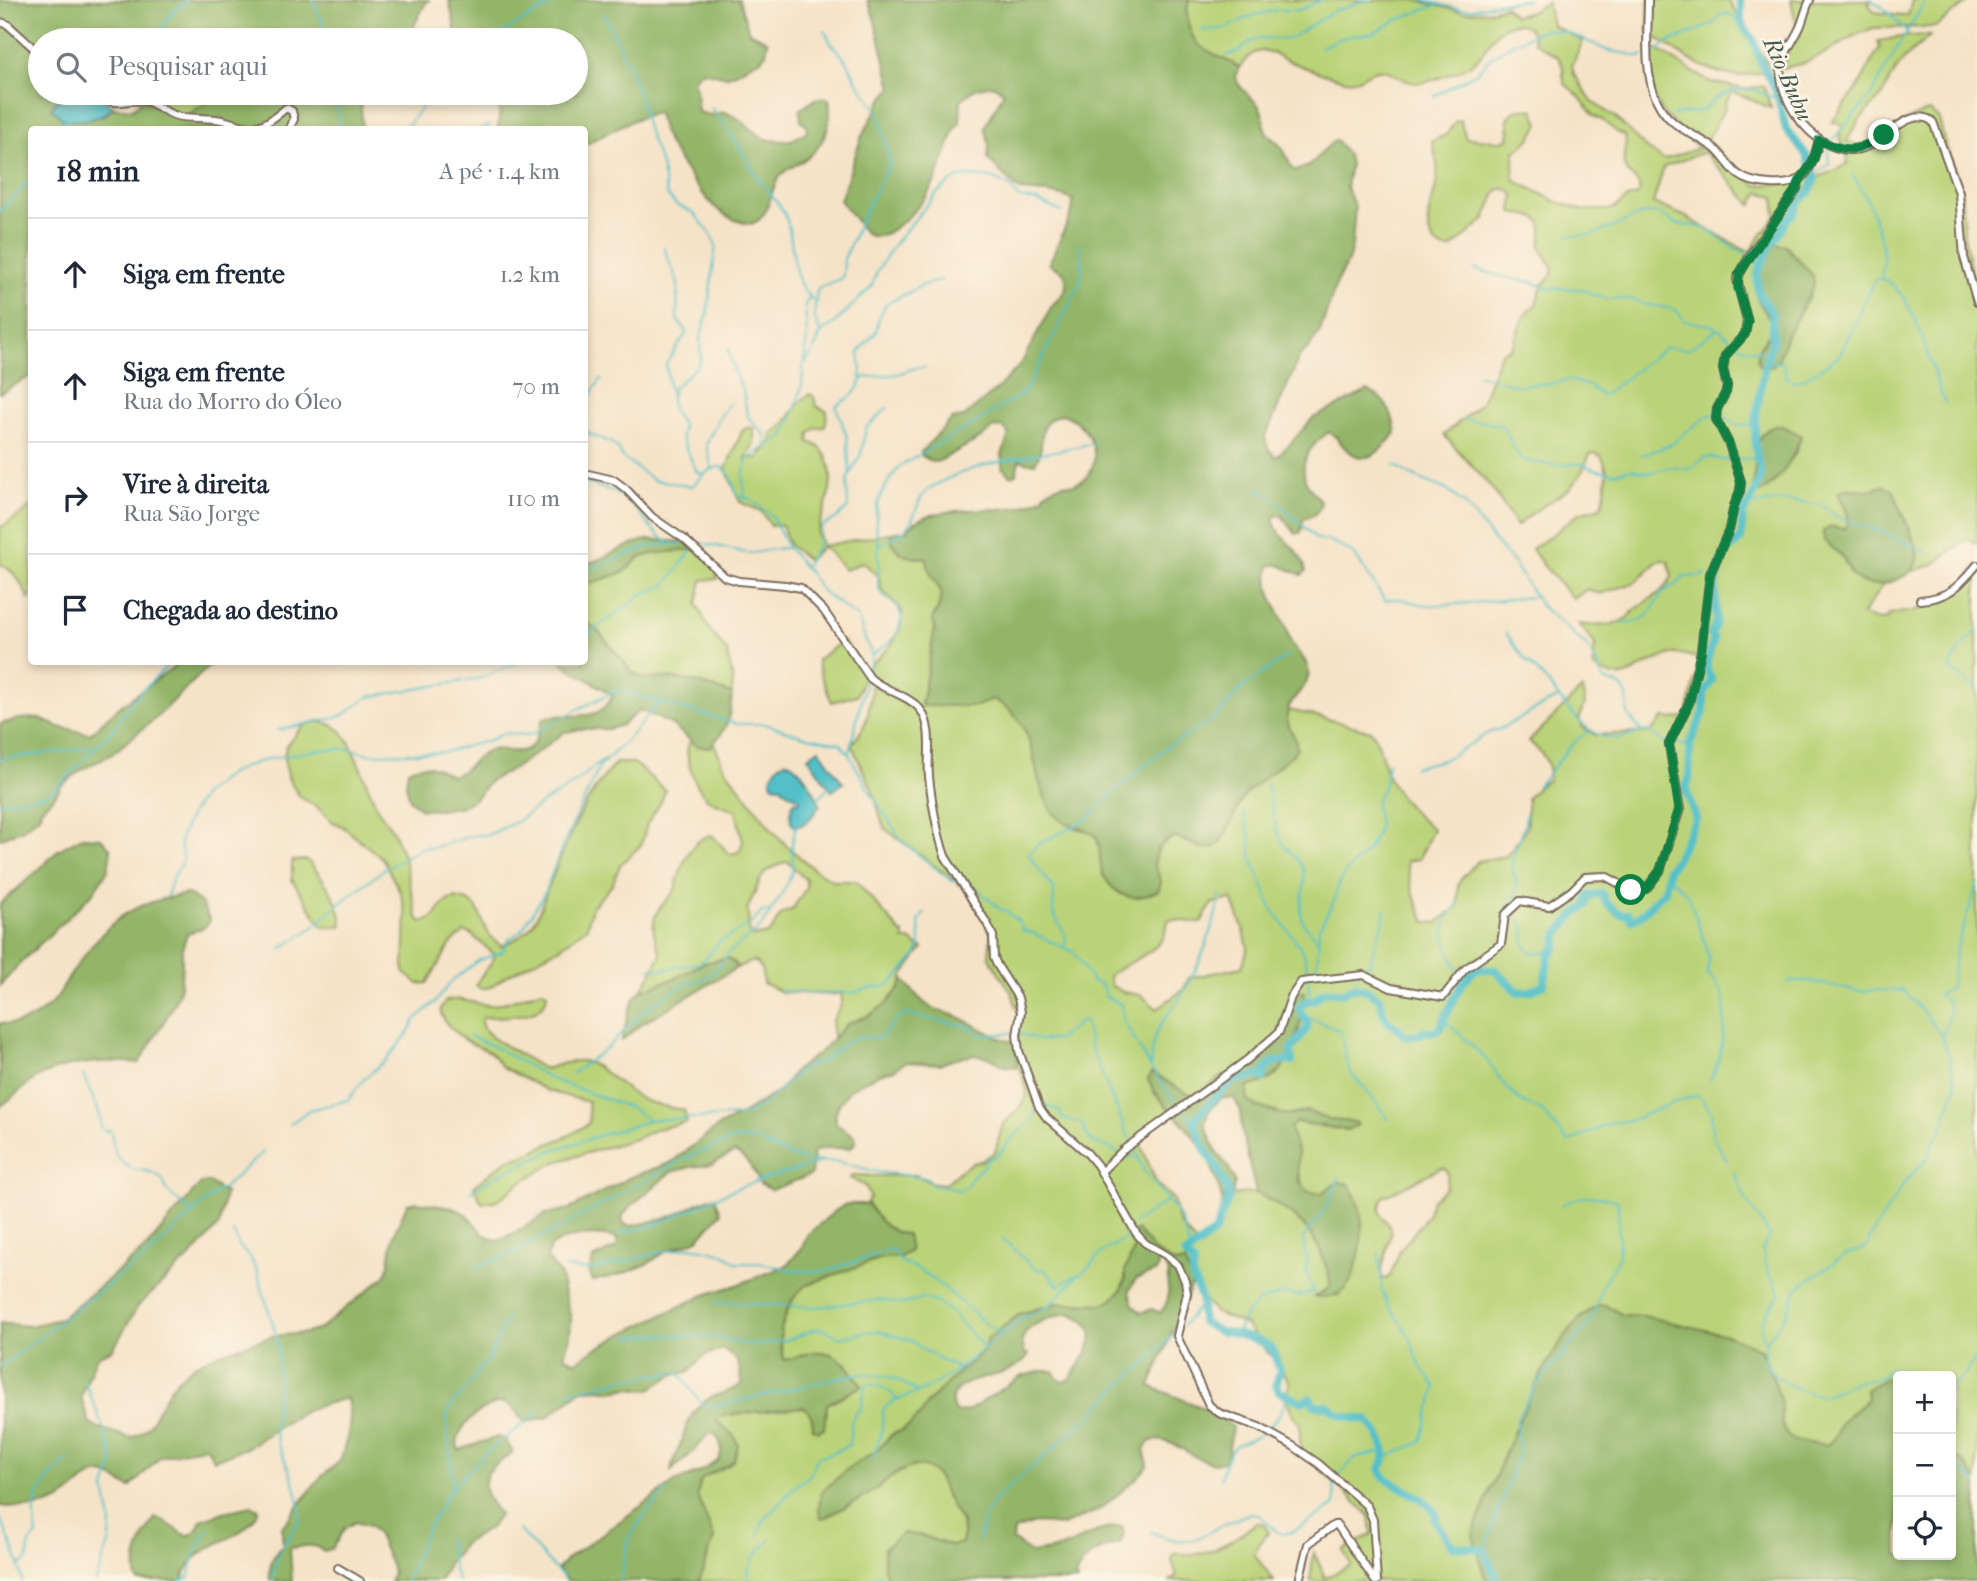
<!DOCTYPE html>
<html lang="pt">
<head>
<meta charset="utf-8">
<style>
  body { margin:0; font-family:"IM FELL French Canon",serif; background:#f2f2f3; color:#1f2937 }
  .controls { position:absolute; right:21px; bottom:21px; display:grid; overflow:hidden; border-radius:7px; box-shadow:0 4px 10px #0003 }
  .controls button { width:63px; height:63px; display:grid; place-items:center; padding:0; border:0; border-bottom:2px solid #e0e1e3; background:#fff; color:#1f2937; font:35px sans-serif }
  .stop { position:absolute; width:21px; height:21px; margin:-16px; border:5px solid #0b8043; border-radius:50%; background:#fff }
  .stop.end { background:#0b8043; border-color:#fff; box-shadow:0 2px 7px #0008 }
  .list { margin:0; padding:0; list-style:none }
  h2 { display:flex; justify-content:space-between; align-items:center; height:91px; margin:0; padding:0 28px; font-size:30px }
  h2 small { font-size:23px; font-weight:400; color:#747a83 }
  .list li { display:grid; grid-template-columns:46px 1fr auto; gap:21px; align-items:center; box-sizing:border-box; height:112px; padding:0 28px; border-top:2px solid #e0e1e3 }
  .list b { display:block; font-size:26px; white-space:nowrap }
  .list p { margin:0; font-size:23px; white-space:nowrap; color:#747a83 }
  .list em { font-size:23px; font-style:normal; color:#747a83 }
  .icon { flex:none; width:38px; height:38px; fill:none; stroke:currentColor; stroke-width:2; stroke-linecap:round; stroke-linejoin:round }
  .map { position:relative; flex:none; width:1977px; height:1581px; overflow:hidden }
  .search { position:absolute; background:#fff; box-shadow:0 4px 10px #0003; left:28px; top:28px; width:560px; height:77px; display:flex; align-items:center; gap:18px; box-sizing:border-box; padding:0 24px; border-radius:38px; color:#747a83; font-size:26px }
  .panel { position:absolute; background:#fff; box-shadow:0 4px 10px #0003; left:28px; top:126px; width:560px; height:539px; border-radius:7px }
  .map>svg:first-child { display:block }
  .green { fill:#bad378; stroke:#7a7e4b; stroke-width:2; fill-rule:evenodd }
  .forest { fill:#93b568; stroke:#677043; stroke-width:2; fill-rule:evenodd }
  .water { fill:#52c0c8; stroke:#467573; stroke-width:2 }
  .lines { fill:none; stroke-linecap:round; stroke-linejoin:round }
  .stream { stroke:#52c0c8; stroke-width:2 }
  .river { stroke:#52c0c8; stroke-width:8 }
  .minor-casing { stroke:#7c6b5a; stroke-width:10 }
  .minor { stroke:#fff; stroke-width:6 }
  .route { stroke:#0b8043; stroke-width:9 }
  .labels { text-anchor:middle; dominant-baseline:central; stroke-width:5; stroke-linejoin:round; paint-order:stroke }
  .water-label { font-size:23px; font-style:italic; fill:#425751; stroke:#fcf5e5 }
</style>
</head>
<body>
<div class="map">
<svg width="1977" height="1581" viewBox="0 0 1977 1581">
  <rect width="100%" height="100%" fill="#fcf5e5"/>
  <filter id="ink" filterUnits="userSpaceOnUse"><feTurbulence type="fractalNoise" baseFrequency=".0143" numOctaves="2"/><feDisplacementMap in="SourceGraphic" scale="14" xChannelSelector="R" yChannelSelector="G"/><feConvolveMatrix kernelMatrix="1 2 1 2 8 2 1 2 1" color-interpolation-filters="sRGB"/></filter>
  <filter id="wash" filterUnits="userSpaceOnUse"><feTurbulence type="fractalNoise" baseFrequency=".00686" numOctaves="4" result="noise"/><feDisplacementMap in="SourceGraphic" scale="28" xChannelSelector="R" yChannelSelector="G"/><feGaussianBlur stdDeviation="1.57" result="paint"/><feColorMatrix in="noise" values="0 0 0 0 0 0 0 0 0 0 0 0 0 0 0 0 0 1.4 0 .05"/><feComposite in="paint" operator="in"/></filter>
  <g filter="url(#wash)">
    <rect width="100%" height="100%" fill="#f5e3c8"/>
    <!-- green -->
    <g class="green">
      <path d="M1189 0H1415L1463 12 1488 11 1505 6 1514 16 1531 12 1547 2 1552 25 1583 41 1572 65 1574 74 1592 102 1615 117 1646 148 1664 160 1699 148 1667 117 1653 98 1648 44 1708 81 1743 89 1764 86 1771 108 1733 92 1725 103 1726 106 1707 140 1732 166 1756 185C1787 184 1821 181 1848 163 1847 159 1848 155 1846 152 1842 140 1836 142 1842 127L1838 122 1832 123C1839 109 1851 100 1858 87 1866 73 1871 60 1880 48L1878 41C1896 38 1912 34 1930 36L1905 58 1890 79 1883 95 1860 119 1846 142C1851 143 1858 145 1863 144 1886 140 1906 116 1930 111L1939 119 1944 140 1961 187 1964 234 1974 287H1977V543L1967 539 1932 565 1910 572 1915 566 1918 556 1916 545 1893 489 1883 486 1869 490 1851 489 1838 493C1844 506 1852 515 1845 529L1832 527 1823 532 1824 540 1843 558 1852 576 1862 582 1871 585 1884 584 1862 615 1879 620 1888 619 1889 614 1913 611 1934 604 1962 587 1977 564V1482L1964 1462 1951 1456V1376L1892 1375 1861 1405 1841 1422 1836 1436 1827 1445C1816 1443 1799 1444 1789 1437 1778 1429 1783 1413 1780 1401 1777 1383 1765 1368 1761 1350L1644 1316 1623 1315 1605 1305 1583 1315 1567 1335 1545 1368 1515 1429 1473 1533 1487 1581H1310L1314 1552 1325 1578 1351 1565 1343 1550 1372 1534 1370 1516 1300 1449V1423C1290 1414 1283 1396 1290 1383L1275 1358 1267 1352 1246 1325 1215 1313 1199 1294 1184 1262 1176 1264 1133 1238 1134 1250 1125 1270V1279L1121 1290 1112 1300 1102 1304 1058 1303 1020 1314 987 1339 984 1350 973 1361 960 1371 928 1402 922 1413 912 1423 903 1430 892 1434 875 1452 850 1467 829 1516C842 1508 856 1502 868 1495 886 1484 912 1452 935 1473 941 1479 944 1490 947 1498 955 1513 967 1525 962 1543L951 1546 923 1536 888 1580 889 1581H699L714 1538 697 1495 701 1480 704 1477 729 1465 734 1436 717 1421V1418L727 1415 802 1407C811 1410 813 1420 813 1428L827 1414V1404L862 1386 846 1363 807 1354 794 1359 784 1360 779 1335 789 1307 796 1293 806 1285 881 1258H898L907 1253 898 1234 881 1223 867 1203 870 1197 866 1187 850 1178 853 1175 874 1176 916 1175 933 1183 945 1184 961 1170 973 1163 981 1161 995 1152 1003 1124 1019 1109 1026 1097 1027 1091 1020 1068 1017 1067 1019 1015 1012 993 989 957 991 933 969 892 884 828 872 789 851 744C869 727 870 705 872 682L865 673 857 695 832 702 822 679 817 660 843 641 865 669C886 652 901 640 902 611L880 588 879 577 863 562 845 570 823 546 808 560 789 545 782 525 771 526 761 511 740 502 726 469 742 431 747 428H754V443L746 458H758L769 445 773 433C790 425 792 404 810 394L814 397 816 406 827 411 826 422 824 427 816 428 810 433 809 442C817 444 822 448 826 456 839 483 823 508 817 534L823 546 891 533C895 553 906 560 926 557L930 572 942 593 938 609 934 614 935 627 921 706H977L993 699 1004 705 1014 713 1025 729 1034 755 1038 779 1054 814 1076 828 1091 832 1095 835 1099 843 1103 876 1155 869C1152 853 1161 842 1176 837L1203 848 1225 835 1243 797 1253 787 1293 754 1296 740 1286 721 1287 710 1313 715 1371 731C1381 743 1381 758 1387 773 1395 794 1415 816 1433 829L1419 859 1407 861C1410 887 1414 899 1426 922L1437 923 1458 906V885L1461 879 1478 861 1506 856 1521 837 1527 826V798L1541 784 1548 780C1551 760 1543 755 1529 741L1582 689C1588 699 1584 709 1579 719L1583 728 1596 735 1651 732 1664 717 1672 719 1686 717 1701 659C1693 657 1683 653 1674 654 1669 654 1664 657 1659 659 1630 670 1626 687 1593 667L1595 644 1579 624C1595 626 1614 628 1628 617 1632 613 1635 609 1640 606 1654 597 1665 591 1672 576L1668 561 1659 560 1634 583 1600 594 1587 589 1574 599 1544 566 1532 549 1556 532 1579 513 1601 507C1605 500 1604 497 1605 490 1607 476 1609 470 1601 456L1595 453 1590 454 1580 476 1569 489 1531 514 1517 526 1492 488 1444 435 1481 403 1501 353 1512 347 1522 321 1529 310 1536 305 1542 285 1550 277 1553 272 1552 266 1540 247C1548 217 1536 216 1512 213L1514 195C1509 189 1505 188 1497 190L1485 219 1451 249C1445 250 1441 248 1436 244 1418 226 1435 200 1437 179 1439 166 1435 154 1432 141L1446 135 1456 121 1460 120 1466 138 1499 141 1508 139 1509 132 1508 118C1516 107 1521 108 1534 110L1539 124 1531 138 1515 152 1513 176 1516 181 1555 201 1582 210H1607L1615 208 1629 197H1634L1639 193C1642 177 1627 179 1624 165 1622 154 1628 146 1625 136L1617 132 1602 120 1594 116 1578 95 1565 84 1563 76V67L1559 58 1534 42C1532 32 1530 25 1519 24 1494 21 1490 50 1473 63 1464 70 1430 82 1419 83 1402 83 1396 72 1384 70 1368 67 1362 84 1345 80 1326 75 1307 69 1289 61 1281 58 1273 52 1265 51 1253 50 1245 59 1240 68 1230 61 1202 50 1197 43 1188 31 1185 13 1189 0ZM1704 152 1752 205 1760 192 1774 197 1776 215 1750 251 1745 250 1684 216 1653 203 1664 167ZM1773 244 1786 247 1813 276 1810 295 1787 335 1759 348 1769 333 1771 321 1758 300 1769 253ZM1795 432 1801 436 1795 454 1773 483 1753 490 1756 459ZM1232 899 1244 931 1248 948 1242 967 1189 978 1184 989 1157 1009 1141 995 1123 992 1111 985 1109 975C1126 964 1148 956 1161 941 1166 935 1167 927 1168 920 1179 918 1189 924 1201 922L1213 903ZM1305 992C1304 1014 1295 1051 1281 1070 1274 1080 1259 1084 1248 1087L1247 1099 1255 1106 1282 1114 1292 1115 1307 1111 1329 1120 1351 1122 1347 1130 1296 1122 1290 1127C1297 1149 1294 1171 1306 1191 1317 1197 1325 1193 1334 1185L1339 1295 1315 1296 1330 1287C1331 1278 1327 1269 1324 1261 1313 1230 1288 1204 1257 1194 1248 1191 1233 1195 1224 1197L1212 1237 1199 1248 1178 1221 1173 1199 1157 1184 1137 1136 1173 1113 1154 1093 1158 1075C1170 1084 1181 1092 1195 1095L1228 1073 1248 1064 1259 1054 1275 1044 1282 1019ZM1440 1168H1445L1448 1173 1446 1188 1432 1200 1427 1216 1400 1250 1390 1276 1386 1279H1383L1381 1273 1391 1232C1386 1213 1374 1221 1383 1197Z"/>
      <path d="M1649 0H1728L1766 61 1769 71C1760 73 1751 75 1742 76 1710 78 1673 49 1648 32Z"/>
      <polygon points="1791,0 1872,0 1868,4 1875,12 1901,16 1908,15 1912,0 1970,0 1936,27 1873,28 1856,35 1825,53 1802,64 1782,68 1797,27"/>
      <polygon points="141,93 209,93 209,102 183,117 138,99"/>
      <path d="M31 505V599H28C23 584 14 570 0 564V528L25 512Z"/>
      <polygon points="696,546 717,572 718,579 702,580 697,604 709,629 727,651 733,679 732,694 695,682 669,678 645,679 632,672 597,630 585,622 585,585 624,572 639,558 652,554 694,549"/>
      <path d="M318 721 332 725 340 730 350 743 378 810 392 829 404 858 417 917 422 922C439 919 436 909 447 901 452 898 458 898 464 900 483 905 479 921 489 934 492 938 497 942 501 946 512 942 525 934 532 925 540 914 544 897 549 885 567 842 584 796 616 763H634L665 790 662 800 647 824 641 845 620 865 612 885 592 907 587 927 561 947 504 977 491 987 481 989 476 985C481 973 491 967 495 955L471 934 464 932 451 944 427 983 418 984 404 972 406 915 401 894 383 859 342 826 333 822 316 806 305 800 298 794 289 780 284 759 286 746 304 725Z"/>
      <path d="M691 740 698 746 710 747 714 743 722 762 721 763 773 831 787 846 816 871 834 881H856L902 934 904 933V940H910L917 946 923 948 904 974 900 988 886 1004 870 1015 847 1024 833 1038C833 1033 831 1025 833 1020 837 1009 845 1006 841 993L832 995 781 992 763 983C762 973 763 965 753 961L738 967 734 962 721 959 704 963 673 979 640 991 646 984 661 954C656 942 651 930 655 917 659 905 668 901 674 891 677 887 677 881 679 876 684 859 693 838 712 835L729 854 739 852 743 842 736 811C727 806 714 805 706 797 695 786 681 753 691 740ZM787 861 806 880V888L792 910C773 913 779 929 765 935 761 936 756 935 752 936 745 925 751 919 747 910L760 880 766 871Z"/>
      <path d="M305 860 308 861C322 877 341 902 342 925L336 927 322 926 292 880V861Z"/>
      <path d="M543 990 547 993C546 1021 502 1015 483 1018L481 1022 483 1028 493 1038 544 1069C557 1066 568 1060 581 1061 599 1062 623 1090 641 1099 655 1106 670 1107 684 1110L687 1122 656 1129 638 1138 556 1162 518 1184 505 1195 497 1200 482 1203 474 1186 507 1160 524 1155 572 1134 589 1123 588 1102 548 1091 502 1067 490 1052 464 1040 447 1024 441 1014V1008L446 1001C466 996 471 1005 490 1005 505 1005 527 994 543 990Z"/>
      <path d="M1256 1523H1262L1269 1532 1260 1543 1254 1554 1274 1581H1170L1177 1576 1172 1561 1174 1554C1180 1553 1184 1555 1190 1555 1214 1554 1238 1537 1256 1523Z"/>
    </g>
    <!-- forest -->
    <g class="forest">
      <polygon points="0,0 429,0 425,4 407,40 143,40 139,37 135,40 40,40 40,93 65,93 52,108 63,119 67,120 87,120 104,116 114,107 133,109 142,100 183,117 208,102 209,93 366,93 361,104 362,129 32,130 31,376 0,393"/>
      <path d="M449 0H739L749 32 768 41 766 53 760 60C749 63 740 73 728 76 719 78 711 70 700 72L693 80 696 89 698 112 710 115 725 112 736 117 763 138 771 140 784 141 794 139 807 131V126L801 120 800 109C813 104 813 94 829 99 833 123 824 147 804 160 796 165 787 168 781 175 769 188 772 211 756 222 750 226 742 222 735 220 726 216 720 212 713 205 700 193 671 151 664 134 661 127 660 120 658 113 645 112 598 137 585 145L584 130 498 129 500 109 484 103 480 93H576V40H469L456 33Z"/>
      <path d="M867 0H1189C1185 13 1188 32 1197 43 1202 50 1230 61 1240 68L1235 76C1239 89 1250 95 1258 105 1265 113 1262 123 1266 131 1270 139 1276 140 1281 147 1287 154 1288 163 1294 171 1321 165 1316 152 1336 140L1347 154 1350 164 1346 187 1355 207 1352 246 1348 262 1339 277 1320 331 1309 348 1301 354 1265 437 1268 449 1276 457 1290 444 1313 418 1367 391C1385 396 1393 415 1396 433 1381 450 1367 469 1345 448 1339 442 1337 436 1329 432 1313 443 1299 458 1305 479 1308 488 1316 495 1321 502 1320 512 1312 517 1303 519L1301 532 1296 534 1282 516 1276 515 1273 520C1281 544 1300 545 1306 571L1302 575 1279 565H1270C1263 587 1277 608 1286 627 1288 632 1289 638 1291 643 1296 651 1304 657 1307 665 1315 687 1290 694 1287 713 1285 725 1296 736 1297 748L1293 754 1253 787 1243 797 1225 835 1219 843 1213 848H1202L1176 837 1165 840 1158 849 1154 864 1161 881 1159 890C1153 893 1146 896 1139 897 1121 900 1104 883 1101 867 1099 857 1101 843 1095 836 1089 827 1065 828 1054 813 1025 774 1045 725 993 699L977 706H921L935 627 932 619 938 609 942 593 930 572 926 557C908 559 891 554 891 533L908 530C925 503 991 513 1018 507 1027 505 1036 501 1044 497V494C1051 489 1055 486 1064 484 1068 484 1072 485 1075 484 1094 478 1098 456 1091 441 1085 428 1076 419 1063 414 1031 422 1049 443 1035 463H1028L1021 460 1019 461 1016 474 1012 476 1009 475 1002 467V455L1009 435 1003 427 993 428 981 438 939 461 933 462 922 456 921 452 952 419 964 417 996 390 1021 364 1047 316C1052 296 1073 298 1064 272L1049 264 1072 212 1073 200 1063 196 1048 193 1022 191 1015 187 988 159 989 144 985 127 1004 92 992 85 975 89 961 100 960 122 955 128C941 169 933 200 896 227 886 234 878 240 866 234L840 200 862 136 881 101 892 88 874 17Z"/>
      <path d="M1773 244 1786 246 1813 276 1814 285 1787 335 1778 361 1770 367H1760C1754 354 1759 350 1766 339 1770 334 1770 328 1771 322 1768 315 1763 309 1759 302 1748 281 1764 262 1773 244Z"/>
      <path d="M1778 425 1787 428 1801 436C1793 458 1781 481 1760 493L1753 490C1757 466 1748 432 1778 425Z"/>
      <path d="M1883 486 1893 489C1896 499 1900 509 1904 519 1917 547 1930 570 1890 582 1878 586 1864 586 1854 577 1849 572 1848 565 1844 559 1839 552 1830 546 1824 540L1823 531 1832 527 1845 529C1853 515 1844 505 1838 493L1844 489 1869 490Z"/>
      <path d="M647 540 693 542 696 546 694 549 652 554 639 558 624 572 585 585V564C607 559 624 544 647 540Z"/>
      <path d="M585 622 597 630 632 672 645 679 669 678 695 682 732 694C730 719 728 729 710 747L697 746 671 724 640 710 622 725 609 729H583L565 732 518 766 490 781 474 800 462 806 440 810 421 809 410 800 406 785 408 770C425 761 437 767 452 776 467 772 474 757 488 751 495 748 502 750 509 751 537 754 536 738 543 718 569 710 599 727 613 695L566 666 562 662H584Z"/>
      <polygon points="177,662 213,662 157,717 112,754 81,770 61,786 56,794 41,809 40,815 23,829 0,839 0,724 19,719 38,718 59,727 90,734 119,707 171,669"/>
      <polygon points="82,837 101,838 111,849 108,870 92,894 19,964 0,986 0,904 44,865 58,850"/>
      <path d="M188 894 201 903 210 921 205 927 187 934 182 949V970L179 993 168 1015 139 1063C104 1060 66 1061 35 1079 23 1087 12 1098 0 1107V1023C20 1027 39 1016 53 1002 59 996 64 986 68 979 82 957 100 932 121 917 141 903 164 898 188 894Z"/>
      <polygon points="728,958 738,967 643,1023 622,1040 629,1011 635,997 640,991 673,979 704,963"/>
      <path d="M903 979C911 989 919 1000 930 1007 940 1013 951 1013 961 1018 980 1027 997 1040 1017 1042V1067L1003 1066 989 1057 975 1055 958 1058 941 1064 905 1062 894 1070 879 1074 850 1089 838 1106 835 1116 836 1124 855 1136 856 1141 851 1148H827L813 1152 811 1175 771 1190 760 1184C754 1170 748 1159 734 1152L713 1164 691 1167 671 1172 630 1207 622 1217 623 1223 629 1226C646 1223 663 1220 679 1213 692 1208 701 1199 715 1197L721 1213 699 1238 691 1242 667 1251 645 1265 622 1274 593 1281 589 1273 593 1259 617 1247V1238C595 1233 569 1234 550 1247L547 1258 561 1276 563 1289 571 1318 570 1336 564 1356 576 1362 594 1349 607 1343 622 1334 704 1295 737 1285 786 1266 802 1248 807 1235 835 1211 846 1204H866L867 1203C878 1218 887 1234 907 1234L910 1251 898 1258H881L806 1285C785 1302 775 1334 784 1360 793 1359 801 1355 810 1353 836 1346 849 1368 862 1386L827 1404 824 1428 818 1431 813 1428C813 1420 811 1410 802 1407L727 1415 717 1418V1421L734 1436 738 1445 734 1460 729 1465 711 1473 701 1480 697 1495 714 1538 699 1581H567L558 1569 567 1559 675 1482 700 1472 719 1460C723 1448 722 1444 715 1434H711L706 1436 696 1449 671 1471C672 1462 675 1458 678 1450 686 1432 687 1414 705 1401 716 1393 731 1393 741 1384 740 1366 740 1359 723 1349L704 1356 688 1372 672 1375 649 1390 631 1388 610 1391 601 1389 582 1390 547 1417 527 1422C516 1417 516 1404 502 1403 485 1401 449 1433 459 1450L497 1437 505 1439 513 1452C506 1458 497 1462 491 1469 477 1484 489 1503 500 1514L490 1528 466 1542 448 1564 440 1581H390L393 1572 391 1565 378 1535 370 1526 355 1522 344 1529 332 1549 324 1551C313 1542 303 1547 290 1548L292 1581H270C269 1568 271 1558 280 1548H283L282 1527 320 1478 340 1461 348 1435 350 1419 347 1398 315 1407 298 1415 246 1448 214 1460 206 1446 160 1457 130 1488C88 1459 93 1480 60 1500 41 1510 20 1508 0 1506V1323L29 1326 60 1319 146 1248 201 1183 209 1182 225 1193 219 1225 193 1254 138 1306 113 1349 99 1355 95 1360 81 1397 89 1423 93 1426 131 1438 141 1433 149 1426 169 1390 178 1379 194 1365 220 1353 272 1336 306 1333 320 1329 384 1277 388 1270 393 1237 407 1204 416 1202 445 1206 456 1209 467 1215 484 1235 496 1240 506 1237 520 1230 546 1214 570 1209 633 1176 670 1163 719 1126 737 1117 779 1091 796 1070 819 1053 847 1024 870 1015 886 1004 900 988Z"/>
      <path d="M1300 991 1305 992C1304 1013 1293 1059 1277 1073 1269 1081 1258 1084 1248 1087L1247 1099 1255 1106 1282 1114 1292 1115 1307 1111 1329 1120 1356 1122 1358 1125 1347 1130 1296 1122 1290 1127 1298 1153V1178L1306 1191 1320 1194 1338 1182 1349 1184C1355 1194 1359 1204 1361 1215 1364 1235 1358 1282 1340 1293 1332 1298 1322 1297 1313 1297L1324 1292 1330 1287C1331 1278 1327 1269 1324 1260 1312 1226 1288 1209 1256 1193L1242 1131 1240 1109 1234 1098H1221L1208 1112 1205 1125 1217 1153 1229 1168 1235 1181 1232 1195 1225 1197 1223 1203C1216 1173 1207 1152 1187 1128 1173 1112 1157 1099 1148 1080L1151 1073 1187 1093 1195 1095 1228 1073 1248 1064 1259 1054 1275 1044 1293 993Z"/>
      <path d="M1137 1230 1155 1252 1176 1264 1184 1262 1193 1282 1150 1386 1210 1411 1233 1427 1226 1461C1197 1471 1179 1435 1150 1441L1144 1449 1148 1466 1134 1481 1099 1510 1063 1526 1053 1524 1035 1523 1014 1530 1013 1540 1031 1553C1044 1551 1058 1550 1069 1545 1086 1537 1103 1526 1122 1527L1124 1533 1121 1543C1101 1548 1083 1556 1075 1577L1077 1581H889L884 1568V1548L903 1533 923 1536 951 1546 962 1543 964 1534 961 1520 953 1509 936 1474 925 1467 914 1466 896 1473 868 1495 821 1519 819 1510 821 1492 850 1467 875 1452 893 1434 903 1430 912 1423 922 1413 928 1402 960 1371 973 1361 984 1350 987 1339 1020 1314 1058 1303 1102 1304 1112 1300 1121 1290 1125 1279V1270L1134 1250 1135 1244 1130 1234ZM1159 1259 1161 1260 1169 1272C1164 1289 1175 1296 1160 1313L1152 1309 1141 1313 1133 1305 1129 1291 1136 1279 1157 1271ZM1069 1313C1111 1329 1085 1355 1069 1380L1062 1382 1057 1378 1054 1371H1042L1020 1377 968 1411 955 1412C939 1383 985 1379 1002 1373 1011 1370 1023 1363 1029 1355L1024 1352C1024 1348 1022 1345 1022 1341 1025 1324 1055 1315 1069 1313Z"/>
      <path d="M1599 1305H1605L1623 1315 1644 1316 1727 1335 1758 1348C1766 1359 1777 1386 1780 1400 1783 1412 1778 1428 1789 1437 1798 1444 1816 1443 1827 1445L1836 1436 1841 1422 1867 1400 1866 1389 1892 1375 1903 1376H1898V1555H1951V1456L1964 1462 1977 1482V1581H1487C1483 1565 1475 1549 1473 1533 1496 1479 1546 1328 1599 1305Z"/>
      <path d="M252 1506 259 1509C246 1545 193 1538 182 1581H138C130 1562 144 1534 155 1518 172 1518 189 1555 201 1520L224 1512Z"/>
    </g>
    <!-- water -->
    <g class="water">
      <path d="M65 93H93L114 107C100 119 82 123 63 119L51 108Z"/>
      <polygon points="819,749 843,783 832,791 808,757"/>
      <path d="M787 761C802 768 814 790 820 805 813 814 806 829 793 825 789 818 790 807 795 801L799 802 800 799 784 790 782 786 773 785 771 777C775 771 778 762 787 761Z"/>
    </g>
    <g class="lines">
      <!-- stream -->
      <g class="stream">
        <polyline points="313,0 321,19 326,40"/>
        <polyline points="1423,0 1460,9 1473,9 1499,3 1528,0"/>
        <polyline points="1870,0 1880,5 1906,30"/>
        <polyline points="604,14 627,62 639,94 647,129 661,165 667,195 676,205 694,213 710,233 716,245 707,316 700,339 701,360 696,367 673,388 671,398"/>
        <polyline points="1202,30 1221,29 1234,25 1246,18 1259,14 1276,10 1299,10 1322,0"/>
        <polyline points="154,40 172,13 187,0"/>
        <polyline points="492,40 520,22 560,0"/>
        <polyline points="1320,47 1345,37 1373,33 1399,19 1440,4"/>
        <polyline points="1654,53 1669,42 1713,24 1719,16 1727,13 1741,22"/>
        <polyline points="1227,55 1237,52 1250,42 1259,38 1289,39 1336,10 1346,8 1358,2 1371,0"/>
        <polyline points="337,93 340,130"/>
        <path d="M1434 96 1476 73 1490 58 1508 46 1544 29 1566 32 1596 45C1608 54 1625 51 1639 57L1643 55"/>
        <polyline points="118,100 130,93"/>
        <path d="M711 107C724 123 735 140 745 157 750 164 754 173 759 180 768 192 779 202 785 215 797 244 787 280 814 301"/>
        <polyline points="1673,115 1703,111 1716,98 1730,91 1753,89 1768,96 1776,97"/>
        <polyline points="59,130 63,121 67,120"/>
        <polyline points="404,130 433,93"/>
        <polyline points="479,130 490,125"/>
        <polyline points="1830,143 1872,94 1889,62 1926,0"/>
        <polyline points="1814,174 1829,165 1828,147"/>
        <path d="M1852 176C1866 189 1882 236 1883 256 1884 264 1883 271 1881 279"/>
        <polyline points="0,211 32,178"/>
        <path d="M1568 235C1581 237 1599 233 1611 228 1625 223 1635 214 1651 213 1662 212 1666 219 1675 223 1683 227 1693 224 1701 227 1718 234 1731 250 1748 254"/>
        <polyline points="664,248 678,283 677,320 684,328 686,334 666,364 670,394"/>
        <polyline points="1754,255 1759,269"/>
        <polyline points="1474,269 1512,279 1532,282 1550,289 1567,288 1587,291 1593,295 1608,299 1631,299 1644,304 1672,309 1677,311 1685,321 1710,325 1721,330 1733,342"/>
        <path d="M1882 279C1917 291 1929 371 1945 402"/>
        <polyline points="820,332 814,316 817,291 818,288 840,279 843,276 844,259 863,215 890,163 879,112 856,80 847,61 831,43 825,31"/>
        <path d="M1738 345C1748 351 1758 348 1769 354"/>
        <polyline points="728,348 733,368 743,391 747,414 750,420 765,434 766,445"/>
        <polyline points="804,361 807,337 805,305 809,297"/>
        <polyline points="804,364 813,352 821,333 836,322 872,286 877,271 896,242 936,194 949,183 958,178 970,176 992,178 1010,187 1019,198 1037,201 1062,212"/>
        <polyline points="1765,364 1779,362 1783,363 1786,377 1793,381 1804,379 1837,357 1842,351 1872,284 1876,279 1881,279"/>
        <polyline points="1477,374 1515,385 1548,384 1570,380 1591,387 1601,395 1604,395 1666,347 1688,349 1716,330"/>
        <polyline points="862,378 898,374 915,368 926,367"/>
        <polyline points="671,399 672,409 683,426 681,437 697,472 702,474"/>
        <polyline points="584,404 601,379"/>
        <polyline points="1718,416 1727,418 1738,425 1755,427"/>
        <path d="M1464 419 1501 425 1505 429 1514 450 1522 459 1527 461 1552 465 1583 464 1593 469 1614 473 1632 469 1648 473 1671 467 1690 469C1695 466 1700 460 1706 458 1715 455 1719 463 1730 459"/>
        <polyline points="584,425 588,433"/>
        <path d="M584 432 610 442 618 448 622 457 653 480 692 486C701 478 709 466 722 467L730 475 737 495 752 500 772 516 788 548 808 571 822 591 858 618 865 639 872 655 869 671"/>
        <polyline points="1642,455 1670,445 1706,417 1713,414"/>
        <polyline points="1738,459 1759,458"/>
        <polyline points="1394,465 1413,476 1447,490 1466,505 1488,534 1515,565 1540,605 1588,647 1604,680 1618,685 1623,689 1627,696 1628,715 1642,732"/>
        <polyline points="712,468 706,445 718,419 730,403"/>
        <polyline points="850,475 847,437 836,406 853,395 862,381 859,353 861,349 876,332 879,318 886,304 923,285 942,280"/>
        <path d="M584 483C601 487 618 491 630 503 646 518 648 530 669 543"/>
        <path d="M1258 488 1279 503 1317 539 1333 542 1355 555 1385 601C1400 595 1412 604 1428 605 1463 605 1498 600 1533 597"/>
        <path d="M745 499C744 486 741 475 747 463L746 460 783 436 788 428 797 403 802 386 803 367"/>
        <polyline points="1750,504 1763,504 1776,501 1794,501 1821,505 1839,518 1884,533 1927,552"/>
        <path d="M693 543C712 543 729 550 748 553 760 554 773 547 787 548"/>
        <path d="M879 544C888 540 899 536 907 528 918 514 915 498 932 487 980 458 1041 456 1094 443"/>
        <polyline points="805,566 819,544 821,527 837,518 848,508 847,487 848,478 861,454 866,428 887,408"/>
        <polyline points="584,569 600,566 648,546 684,543"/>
        <polyline points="1715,573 1719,574"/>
        <polyline points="1623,623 1641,621 1651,611 1664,591 1677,584 1684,577 1701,576 1707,573"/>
        <path d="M1977 630C1966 642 1953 654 1950 669L1977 689"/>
        <path d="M1506 633C1512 642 1518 651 1525 659 1532 667 1541 674 1548 683 1560 699 1582 730 1602 736 1624 743 1629 732 1649 731L1667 744"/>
        <polyline points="584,636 629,605 640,595 666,585 691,551"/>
        <path d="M872 655C887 645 911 629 898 608 892 600 882 599 879 589 876 581 879 571 879 562 877 515 867 507 900 466L985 417 1022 394 1028 387 1081 281 1082 262 1079 244"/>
        <polyline points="278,730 335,718 345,714 368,697 481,678 520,662"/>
        <polyline points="1672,744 1679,743 1690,748"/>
        <polyline points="849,753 867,677"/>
        <polyline points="0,759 96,747"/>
        <polyline points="1414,767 1443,760 1461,750 1488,733 1500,729 1557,698"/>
        <path d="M1266 783C1273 802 1272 824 1282 842 1288 853 1302 858 1304 872 1307 888 1297 907 1303 922 1306 929 1313 934 1317 939"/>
        <path d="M1537 786C1556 769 1566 744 1589 731"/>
        <polyline points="817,800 829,787"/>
        <polyline points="0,802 40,796 48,794 59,786 115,727 133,700 171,662"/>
        <polyline points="1243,812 1251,841 1251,858 1257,870 1272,909 1301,948 1306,962 1310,1001"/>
        <path d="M1667 875 1688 895 1707 949 1709 961 1707 973C1715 981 1723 990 1724 1002 1726 1024 1722 1062 1710 1080"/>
        <polyline points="962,877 964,877 967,883 976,888 1001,910 1006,910 1012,917 1018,920 1023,931 1027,931 1074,952 1092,981 1102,985 1106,997 1121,1004 1124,1021 1149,1065 1179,1107"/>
        <polyline points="167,896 173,877 182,863 183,856 180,845 181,836 192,812 204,794 228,775 246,766 272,758 317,750 349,749 370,754 446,752 490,740 504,733 525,735 535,733 580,708 617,690 737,724 764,724 807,737 840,743 849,754 867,787 900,838 914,851 952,881 956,881"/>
        <path d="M1510 907 1508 906C1513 902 1517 892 1517 885 1517 880 1513 874 1512 869 1510 853 1526 833 1526 814"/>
        <polyline points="1514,911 1524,928 1525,946 1532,953 1551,952"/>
        <polyline points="1065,947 1066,937 1053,913 1054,890 1030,857 1029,853 1037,845 1088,819 1116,790 1167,747 1207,723 1220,713 1243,687 1287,656"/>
        <polyline points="280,949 312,928 347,897 385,869 419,849 425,847 432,848 474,835 488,835 518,821 542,803 565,790 605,759"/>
        <polyline points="648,969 667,969 699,963 705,959 719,942 751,924 762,912 769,911"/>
        <path d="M1459 971C1451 958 1441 937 1446 921 1448 915 1455 908 1459 903"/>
        <polyline points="1359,973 1362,966 1370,964 1375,944 1383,924 1385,909"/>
        <polyline points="1463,973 1470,974"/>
        <polyline points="1308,976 1317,965 1319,928 1334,901 1340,880 1346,872 1368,850 1376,834 1379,824 1375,804 1385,783 1388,762"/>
        <polyline points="1351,989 1357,978"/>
        <polyline points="779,991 826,994 838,992 853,993 869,988 884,987 893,982 916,956 920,944 919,921 925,912"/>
        <polyline points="1305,1016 1341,1031 1346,1060 1350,1073 1364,1087 1389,1120"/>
        <polyline points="1444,1019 1486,1059 1507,1088 1522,1102 1542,1111 1568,1142 1611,1123 1632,1120 1680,1100 1698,1095 1712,1113 1712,1135 1727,1161"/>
        <polyline points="1020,1034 1040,1040 1058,1040 1082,1020 1085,1021 1090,1046 1130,1140"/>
        <polyline points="470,1036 499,1049 551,1079 631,1108 649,1120"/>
        <polyline points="1943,1036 1950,1012 1948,1001 1938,995 1950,988 1956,950 1977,885"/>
        <path d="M1151 1066C1149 1027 1169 1018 1186 988 1202 960 1214 926 1220 895"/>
        <polyline points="573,1073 608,1047 645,1010 657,1001 688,983 705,979 718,968 729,952 760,928 783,892 793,870 792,844 796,825"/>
        <path d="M83 1075 100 1115 101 1128 105 1131 110 1130C114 1138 111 1148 117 1156 132 1177 145 1165 160 1177 166 1181 163 1186 167 1191 174 1199 185 1205 192 1212"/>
        <polyline points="1040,1105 1045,1103 1051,1108 1060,1111 1061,1117 1067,1120 1081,1122 1088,1137 1092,1141 1110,1148 1123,1156 1135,1157"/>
        <polyline points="1183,1111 1194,1119"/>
        <polyline points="290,1124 309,1110 348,1100 364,1079 387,1059 406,1036 415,1020 436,1001 452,981 479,960 502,952 508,940 522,930 544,894 563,845 600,766 630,737 659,702"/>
        <polyline points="1133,1145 1144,1170 1175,1210 1182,1222 1190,1250"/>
        <path d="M1734 1172 1746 1200 1770 1235 1762 1250 1769 1275 1780 1294C1772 1305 1759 1319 1762 1334 1763 1337 1766 1340 1766 1344 1766 1347 1764 1351 1764 1354 1765 1380 1803 1392 1823 1396L1859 1381 1881 1377 1891 1368 1902 1370 1905 1376"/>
        <polyline points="469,1192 497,1175 553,1150 650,1120 740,1116 755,1110 767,1102 786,1083 806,1067 821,1062 844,1044 860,1037 881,1038 895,1020 905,1014 970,1027 981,1035 1015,1033"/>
        <polyline points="1134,1223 1167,1201"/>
        <polyline points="233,1231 239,1246 249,1256 256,1269 275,1331 278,1348 278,1381 274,1428 278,1444 294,1482 300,1507 299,1521 278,1554 272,1581"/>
        <path d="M618 1233C662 1228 698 1204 738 1188 765 1177 794 1172 821 1162"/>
        <path d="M1002 1238 1033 1267 1037 1269 1045 1270 1059 1286C1069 1277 1073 1278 1083 1272 1090 1267 1095 1258 1103 1252 1110 1246 1119 1243 1127 1238L1130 1227"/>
        <polyline points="1379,1252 1382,1291 1388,1305 1409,1335 1420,1366 1436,1387 1421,1442 1384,1458"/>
        <polyline points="477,1267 509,1254 560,1228 687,1157 734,1139 752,1139 801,1160 839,1162 878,1172 928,1178 931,1184 934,1186 948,1186 958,1190 965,1188 975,1173 982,1169 988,1159 998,1155 1011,1139 1028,1124 1034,1116 1036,1109"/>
        <polyline points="564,1267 584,1270 596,1269 662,1252 689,1247 709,1250 724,1254 737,1263 759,1263 798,1271 826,1271 892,1249 900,1261 920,1270 945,1288 987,1325 1003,1334"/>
        <polyline points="716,1302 817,1307 878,1300 904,1304 923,1298 938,1303 952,1313 985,1349"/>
        <polyline points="1181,1327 1201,1305"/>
        <polyline points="1236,1335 1245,1315 1260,1301 1285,1293 1297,1296 1314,1292 1306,1272 1307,1261 1303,1238 1327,1207 1333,1190 1340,1177"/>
        <polyline points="629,1337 651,1335 714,1337 751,1345 759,1345 790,1339 816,1329 826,1330 840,1338 866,1332 879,1331 912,1341 925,1351 959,1369"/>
        <polyline points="1766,1341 1786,1315 1797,1288 1845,1255 1865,1248 1869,1245 1869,1239 1905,1182 1927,1159 1934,1142 1941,1132 1946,1113 1956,1088 1949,1056 1942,1037 1925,1014 1903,990 1856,991 1809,981 1787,982"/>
        <polyline points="0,1367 150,1253 206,1201 228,1184 264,1151"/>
        <polyline points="84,1379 105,1432 113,1458 112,1467 105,1489 111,1522 110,1540 96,1581"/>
        <polyline points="1951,1388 1966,1373 1977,1354"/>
        <path d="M566 1393 619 1380 678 1372 702 1404C713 1409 727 1403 739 1401 760 1396 782 1392 803 1386 846 1376 878 1362 917 1392"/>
        <polyline points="1268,1428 1280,1414 1288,1395"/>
        <polyline points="873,1459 882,1429 883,1409 894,1401 926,1389 953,1373 1024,1317 1049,1306 1077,1276"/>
        <polyline points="1951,1461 1977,1483"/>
        <polyline points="1338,1477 1354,1458 1385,1451"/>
        <path d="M1220 1479C1222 1471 1228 1453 1234 1447 1240 1441 1255 1440 1264 1432"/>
        <polyline points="451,1489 485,1454 540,1411"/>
        <polyline points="0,1518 18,1560 22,1581"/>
        <polyline points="519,1530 555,1569 561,1574 565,1581"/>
        <path d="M1151 1532C1199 1552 1197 1533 1237 1519 1241 1517 1247 1514 1252 1514 1266 1514 1271 1533 1283 1534 1294 1534 1324 1511 1335 1505L1334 1481"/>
        <path d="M758 1536 762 1523 794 1487 809 1476 818 1457 829 1454 849 1445 852 1419 861 1408 865 1385C878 1384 890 1389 897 1400"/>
        <polyline points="448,1539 454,1570 458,1581"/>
        <polyline points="979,1540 984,1517 997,1497 1085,1421 1120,1385 1150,1359 1175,1333"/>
        <path d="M1484 1551 1520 1449 1517 1434V1418L1536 1385 1591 1321 1603 1284 1619 1256 1618 1201C1593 1195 1582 1193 1560 1206"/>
        <path d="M20 1565 28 1559 29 1544 37 1535C29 1494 41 1486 68 1459"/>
        <polyline points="179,1581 188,1578 197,1548 209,1528"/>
        <polyline points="406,1581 426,1531 447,1496 453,1483 447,1428 447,1416 450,1408 489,1358 507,1318"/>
        <polyline points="620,1581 629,1537 645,1514 666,1491"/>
        <path d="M748 1581C746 1562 758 1552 770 1540"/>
        <polyline points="873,1581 874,1577 878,1575 892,1581"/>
      </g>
      <!-- river -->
      <path class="river" d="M1498 1581 1484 1551 1475 1548 1452 1546 1435 1521 1436 1514 1426 1502 1384 1477 1380 1469C1392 1451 1379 1434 1367 1420 1350 1417 1341 1419 1328 1406H1315L1310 1398 1301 1402 1279 1391 1276 1385 1280 1369C1275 1363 1278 1360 1274 1353 1267 1339 1240 1336 1226 1332H1220L1202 1322C1201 1314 1203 1305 1201 1298 1195 1281 1191 1282 1193 1263L1185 1255 1215 1232 1229 1197 1227 1189 1217 1168 1204 1148 1194 1120 1227 1086 1232 1082 1258 1075 1264 1078 1265 1070 1273 1062 1292 1061 1291 1050 1308 1027C1308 1017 1295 1011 1302 1003L1314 1000 1323 992 1331 991 1342 993 1354 987 1367 990 1380 999 1384 1015 1389 1023 1397 1027 1406 1037 1420 1035 1422 1031 1435 1032 1439 1030 1462 983 1476 969 1495 970 1518 992 1531 991 1544 984 1549 956 1556 947 1559 933 1576 913 1586 906 1589 895 1603 894 1605 902 1620 914H1628L1632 920C1646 915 1653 900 1665 891L1668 869 1677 858 1696 818 1685 788 1689 780 1690 743 1704 712V693L1712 680C1702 667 1709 654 1714 639L1711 635 1716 622 1715 589 1721 563 1727 552 1741 539 1743 514 1755 493 1761 474 1755 446V420L1765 364 1772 343V314L1758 292 1757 274 1770 246 1780 232 1786 220 1794 213 1798 202 1810 191 1815 179 1807 156 1786 129 1775 88 1759 58 1752 37 1746 31 1741 22V7L1739 0"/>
    </g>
  </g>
  <g filter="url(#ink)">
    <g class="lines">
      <!-- minor casing -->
      <g class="minor-casing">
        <g id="minor">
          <path d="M1648 0C1648 32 1643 72 1657 101 1670 128 1692 132 1714 148 1724 156 1729 168 1739 175 1752 185 1788 188 1801 178 1812 170 1816 152 1819 140"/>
          <path d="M1810 0C1806 8 1804 17 1801 25 1796 37 1788 47 1783 59 1775 79 1789 107 1802 123 1817 141 1843 158 1868 146 1886 138 1912 105 1933 122L1959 193 1964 257 1977 302"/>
          <polyline points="0,22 7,24 40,54"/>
          <path d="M97 93C119 112 127 95 148 102 158 105 165 113 177 116 190 119 203 117 216 119 228 120 241 127 253 127 265 126 278 115 286 108L292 111 294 119 289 130"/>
          <path d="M584 473 614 480 626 489 652 517 684 539 725 577 739 581 785 585 801 588 824 611 870 678C884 691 907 694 920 709 934 727 927 756 929 777 932 803 937 832 945 856L988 925 993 936 994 958 997 965 1018 998 1021 1012 1017 1035 1019 1051 1039 1107 1047 1118 1087 1153 1097 1165 1136 1233 1145 1243 1167 1256 1178 1265 1185 1281 1187 1293 1177 1336 1209 1405 1219 1413 1259 1427 1293 1446 1319 1464 1367 1506 1373 1520 1377 1581"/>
          <path d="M1920 600C1949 598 1959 586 1977 565"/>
          <polyline points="1101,1172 1123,1150 1247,1060 1279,1032 1291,997 1301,982 1364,975 1391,988 1443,997 1465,969 1501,944 1505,915 1520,901 1549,906 1571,891 1585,877 1605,876 1631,890 1646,889 1660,871 1680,809 1669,744 1689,703 1701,651 1710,574 1729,530 1734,506 1740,491 1741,482 1729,444 1716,419 1717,409 1726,392 1727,386 1723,369 1725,356 1745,334 1747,321 1737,279 1750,255 1797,189 1799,180"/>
          <polyline points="338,1568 360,1581"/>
          <polyline points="1299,1581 1308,1544 1334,1525 1337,1525 1375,1581"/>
        </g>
      </g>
      <!-- minor -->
      <use href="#minor" class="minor"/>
    </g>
  </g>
  <g class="lines" filter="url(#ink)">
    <!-- route -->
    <path class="route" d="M1631 890 1646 889 1660 871 1679 809 1669 744 1689 703 1701 652 1710 574 1729 530 1734 506 1740 491 1741 482 1729 444 1716 419 1717 409 1726 392 1727 386 1723 369 1725 356 1745 334 1748 321 1738 288 1739 274 1797 188C1799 178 1807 172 1812 163 1815 156 1817 147 1819 140 1847 154 1859 151 1884 135"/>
  </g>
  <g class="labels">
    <!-- water labels -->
    <g class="water-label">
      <text transform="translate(1788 79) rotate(66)">Rio Bubu</text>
    </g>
  </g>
</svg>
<div class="controls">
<button>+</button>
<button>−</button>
<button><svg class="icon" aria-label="locate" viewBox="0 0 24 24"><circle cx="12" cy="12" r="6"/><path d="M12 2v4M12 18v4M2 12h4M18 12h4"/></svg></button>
</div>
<div class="stop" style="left:1631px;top:890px"></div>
<div class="stop end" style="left:1884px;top:135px"></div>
<div class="search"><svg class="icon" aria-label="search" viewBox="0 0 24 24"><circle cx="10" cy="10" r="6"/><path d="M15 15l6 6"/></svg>Pesquisar aqui</div>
<section class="panel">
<h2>18 min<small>A pé · 1.4 km</small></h2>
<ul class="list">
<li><svg class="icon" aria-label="ahead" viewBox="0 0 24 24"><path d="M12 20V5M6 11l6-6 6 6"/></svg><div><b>Siga em frente</b></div><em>1.2 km</em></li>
<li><svg class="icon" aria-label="ahead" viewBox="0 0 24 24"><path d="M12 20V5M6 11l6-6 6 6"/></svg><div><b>Siga em frente</b><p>Rua do Morro do Óleo</p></div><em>70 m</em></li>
<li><svg class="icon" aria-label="right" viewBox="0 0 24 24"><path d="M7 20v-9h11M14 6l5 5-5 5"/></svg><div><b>Vire à direita</b><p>Rua São Jorge</p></div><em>110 m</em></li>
<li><svg class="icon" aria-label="arrive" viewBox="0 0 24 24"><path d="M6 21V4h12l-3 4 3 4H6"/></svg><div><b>Chegada ao destino</b></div></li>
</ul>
</section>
</div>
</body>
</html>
